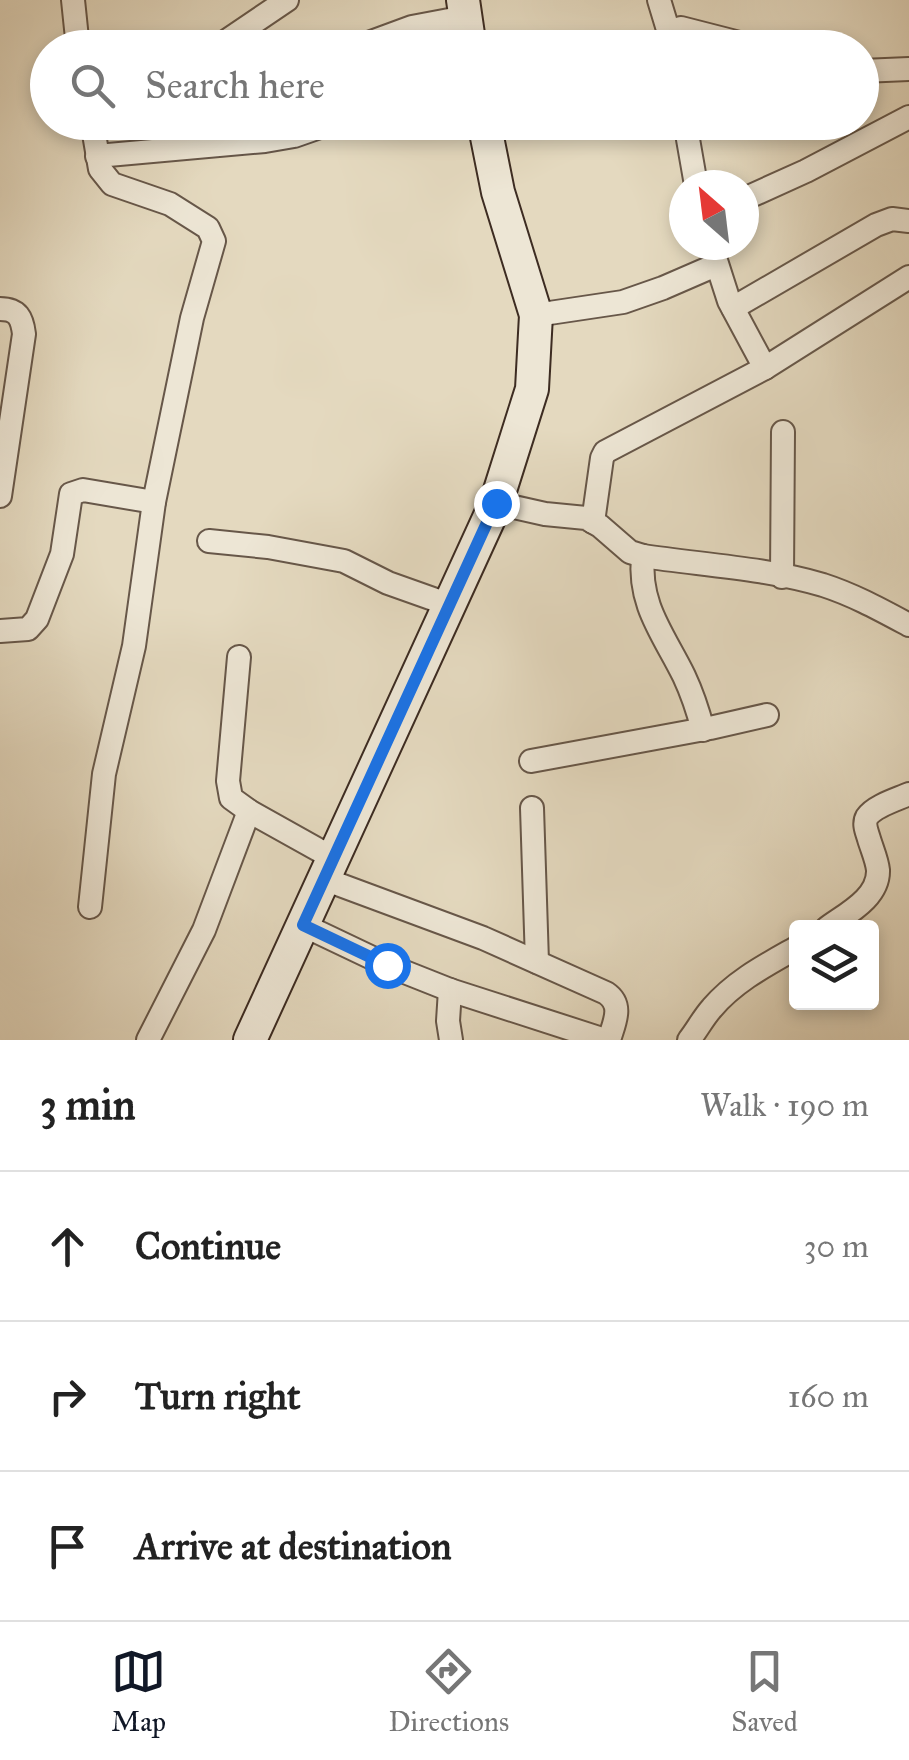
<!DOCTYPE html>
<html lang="en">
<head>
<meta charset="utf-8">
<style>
  body { margin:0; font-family:"IM FELL Great Primer",serif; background:#f6f6f6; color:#222 }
  .controls { position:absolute; right:30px; bottom:30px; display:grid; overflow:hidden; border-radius:10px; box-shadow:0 5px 15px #0003 }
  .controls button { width:90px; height:90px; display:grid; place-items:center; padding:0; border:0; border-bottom:2px solid #e0e0e0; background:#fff; color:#222; font:50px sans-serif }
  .compass { position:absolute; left:669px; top:170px; width:90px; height:90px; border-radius:50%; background:#fff; box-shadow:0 5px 15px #0003; rotate:332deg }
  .stop { position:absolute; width:30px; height:30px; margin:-22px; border:8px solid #1a73e8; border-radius:50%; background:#fff }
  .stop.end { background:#1a73e8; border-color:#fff; box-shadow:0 2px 10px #0008 }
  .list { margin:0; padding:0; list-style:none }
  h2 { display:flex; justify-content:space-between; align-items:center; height:130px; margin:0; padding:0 40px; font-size:42px }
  h2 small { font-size:32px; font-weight:400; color:#767676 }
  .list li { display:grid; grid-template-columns:65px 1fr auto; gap:30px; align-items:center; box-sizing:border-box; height:150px; padding:0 40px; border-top:2px solid #e0e0e0 }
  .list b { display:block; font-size:38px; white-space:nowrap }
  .list em { font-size:32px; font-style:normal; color:#767676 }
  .icon { flex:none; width:55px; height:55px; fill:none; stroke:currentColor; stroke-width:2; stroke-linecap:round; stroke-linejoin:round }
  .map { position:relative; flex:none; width:909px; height:1040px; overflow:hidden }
  .search { position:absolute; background:#fff; box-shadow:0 5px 15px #0003; left:30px; right:30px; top:30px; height:110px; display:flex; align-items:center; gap:25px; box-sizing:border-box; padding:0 35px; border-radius:55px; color:#767676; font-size:38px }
  .sheet { height:580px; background:#fff }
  nav { display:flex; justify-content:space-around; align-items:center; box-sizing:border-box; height:140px; border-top:2px solid #e0e0e0; background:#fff; font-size:28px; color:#767676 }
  nav a { display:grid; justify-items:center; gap:5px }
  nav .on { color:#111827 }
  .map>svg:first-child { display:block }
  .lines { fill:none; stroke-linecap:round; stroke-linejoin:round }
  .street-casing { stroke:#675749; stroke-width:26 }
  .secondary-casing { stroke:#3d2c22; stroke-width:36 }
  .street { stroke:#ede6d5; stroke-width:22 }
  .secondary { stroke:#ede6d5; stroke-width:32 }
  .route { stroke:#1a73e8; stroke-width:12 }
</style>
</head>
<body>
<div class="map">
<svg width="909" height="1040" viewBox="0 0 909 1040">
  <rect width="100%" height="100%" fill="#e4d9bf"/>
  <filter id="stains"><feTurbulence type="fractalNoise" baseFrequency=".002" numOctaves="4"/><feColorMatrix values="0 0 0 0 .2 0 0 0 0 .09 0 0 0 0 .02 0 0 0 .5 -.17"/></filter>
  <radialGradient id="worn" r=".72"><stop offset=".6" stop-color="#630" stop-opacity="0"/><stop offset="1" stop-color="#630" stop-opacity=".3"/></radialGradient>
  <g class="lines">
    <!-- street casing -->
    <g class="street-casing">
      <g id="street">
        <polyline points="73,0 78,48"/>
        <polyline points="659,0 669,33"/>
        <polyline points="216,48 287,0"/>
        <polyline points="355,48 412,27 465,17"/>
        <polyline points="671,48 669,33 681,28 759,48"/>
        <polyline points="862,71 909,69"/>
        <polyline points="685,122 696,185"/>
        <polyline points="97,156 265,141 294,136 334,122"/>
        <polyline points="744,199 806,171 909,117"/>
        <polyline points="711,245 729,301 765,368"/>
        <polyline points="733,308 876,225 892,219 909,221"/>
        <path d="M0 309C18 309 22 318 24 334L0 496"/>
        <polyline points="536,315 623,302 663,288 716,265"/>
        <path d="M496 503 545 514 586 518 600 526 630 552 643 556C703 565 765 568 823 585 854 595 881 610 909 625"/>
        <polyline points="593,522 602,458 605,452 765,368 909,277"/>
        <polyline points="209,541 268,547 344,561 388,583 450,605"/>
        <path d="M643 556C638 605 664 635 684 676 692 693 698 711 703 730"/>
        <polyline points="782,577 783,432"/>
        <polyline points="0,631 28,629 37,619 62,554 71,494 83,490 154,502"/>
        <polyline points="239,657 228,781 231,798 249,811 333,858"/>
        <polyline points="531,761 710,728 767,715"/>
        <polyline points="532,808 537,962"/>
        <path d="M324 879 483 938 606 993C624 1005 614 1023 609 1040"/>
        <polyline points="90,907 104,774 134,646 154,502 192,318 214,241 208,228 170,204 112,184 100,169 92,122"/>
        <polyline points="303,925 387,965 450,990 605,1040"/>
        <path d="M827 928C846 914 879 898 878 870 877 860 872 849 869 839 867 832 863 824 867 817 874 806 898 799 909 794"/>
        <polyline points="450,990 448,1021 451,1040"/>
        <polyline points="148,1040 204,930 249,811"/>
        <path d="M689 1040C697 1030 703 1018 712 1008 735 981 766 965 796 948"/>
      </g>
    </g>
    <!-- secondary casing -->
    <g class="secondary-casing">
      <g id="secondary">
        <polyline points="463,0 470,48"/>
        <polyline points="250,1040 496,503 532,389 536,315 498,192 484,122"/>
      </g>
    </g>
    <!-- street -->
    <use href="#street" class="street"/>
    <!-- secondary -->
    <use href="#secondary" class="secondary"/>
  </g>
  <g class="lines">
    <!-- route -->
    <polyline class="route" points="387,965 303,925 496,503"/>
  </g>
  <rect width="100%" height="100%" filter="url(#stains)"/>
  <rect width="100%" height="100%" fill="url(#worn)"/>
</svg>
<div class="controls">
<button><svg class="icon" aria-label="layers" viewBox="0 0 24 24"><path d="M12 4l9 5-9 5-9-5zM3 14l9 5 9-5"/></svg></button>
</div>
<svg class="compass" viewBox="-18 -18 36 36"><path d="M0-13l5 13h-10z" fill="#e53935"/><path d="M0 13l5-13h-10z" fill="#767676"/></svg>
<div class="stop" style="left:387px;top:965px"></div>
<div class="stop end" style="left:496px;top:503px"></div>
<div class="search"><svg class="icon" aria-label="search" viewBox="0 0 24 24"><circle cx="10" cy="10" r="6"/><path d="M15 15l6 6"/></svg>Search here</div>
</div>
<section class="sheet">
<h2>3 min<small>Walk · 190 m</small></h2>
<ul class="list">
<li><svg class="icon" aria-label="ahead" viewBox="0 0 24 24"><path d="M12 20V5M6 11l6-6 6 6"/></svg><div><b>Continue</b></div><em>30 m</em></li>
<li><svg class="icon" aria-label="right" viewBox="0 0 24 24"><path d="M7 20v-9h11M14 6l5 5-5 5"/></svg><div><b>Turn right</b></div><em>160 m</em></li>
<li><svg class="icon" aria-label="arrive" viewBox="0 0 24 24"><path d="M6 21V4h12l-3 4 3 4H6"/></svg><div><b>Arrive at destination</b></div></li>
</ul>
</section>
<nav>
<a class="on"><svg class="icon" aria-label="map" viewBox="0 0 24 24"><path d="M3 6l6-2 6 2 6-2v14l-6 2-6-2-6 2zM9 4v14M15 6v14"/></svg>Map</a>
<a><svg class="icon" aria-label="directions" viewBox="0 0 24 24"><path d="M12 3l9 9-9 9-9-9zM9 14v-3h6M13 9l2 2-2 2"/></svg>Directions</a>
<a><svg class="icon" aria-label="saved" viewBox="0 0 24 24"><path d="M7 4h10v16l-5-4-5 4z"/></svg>Saved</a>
</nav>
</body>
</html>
